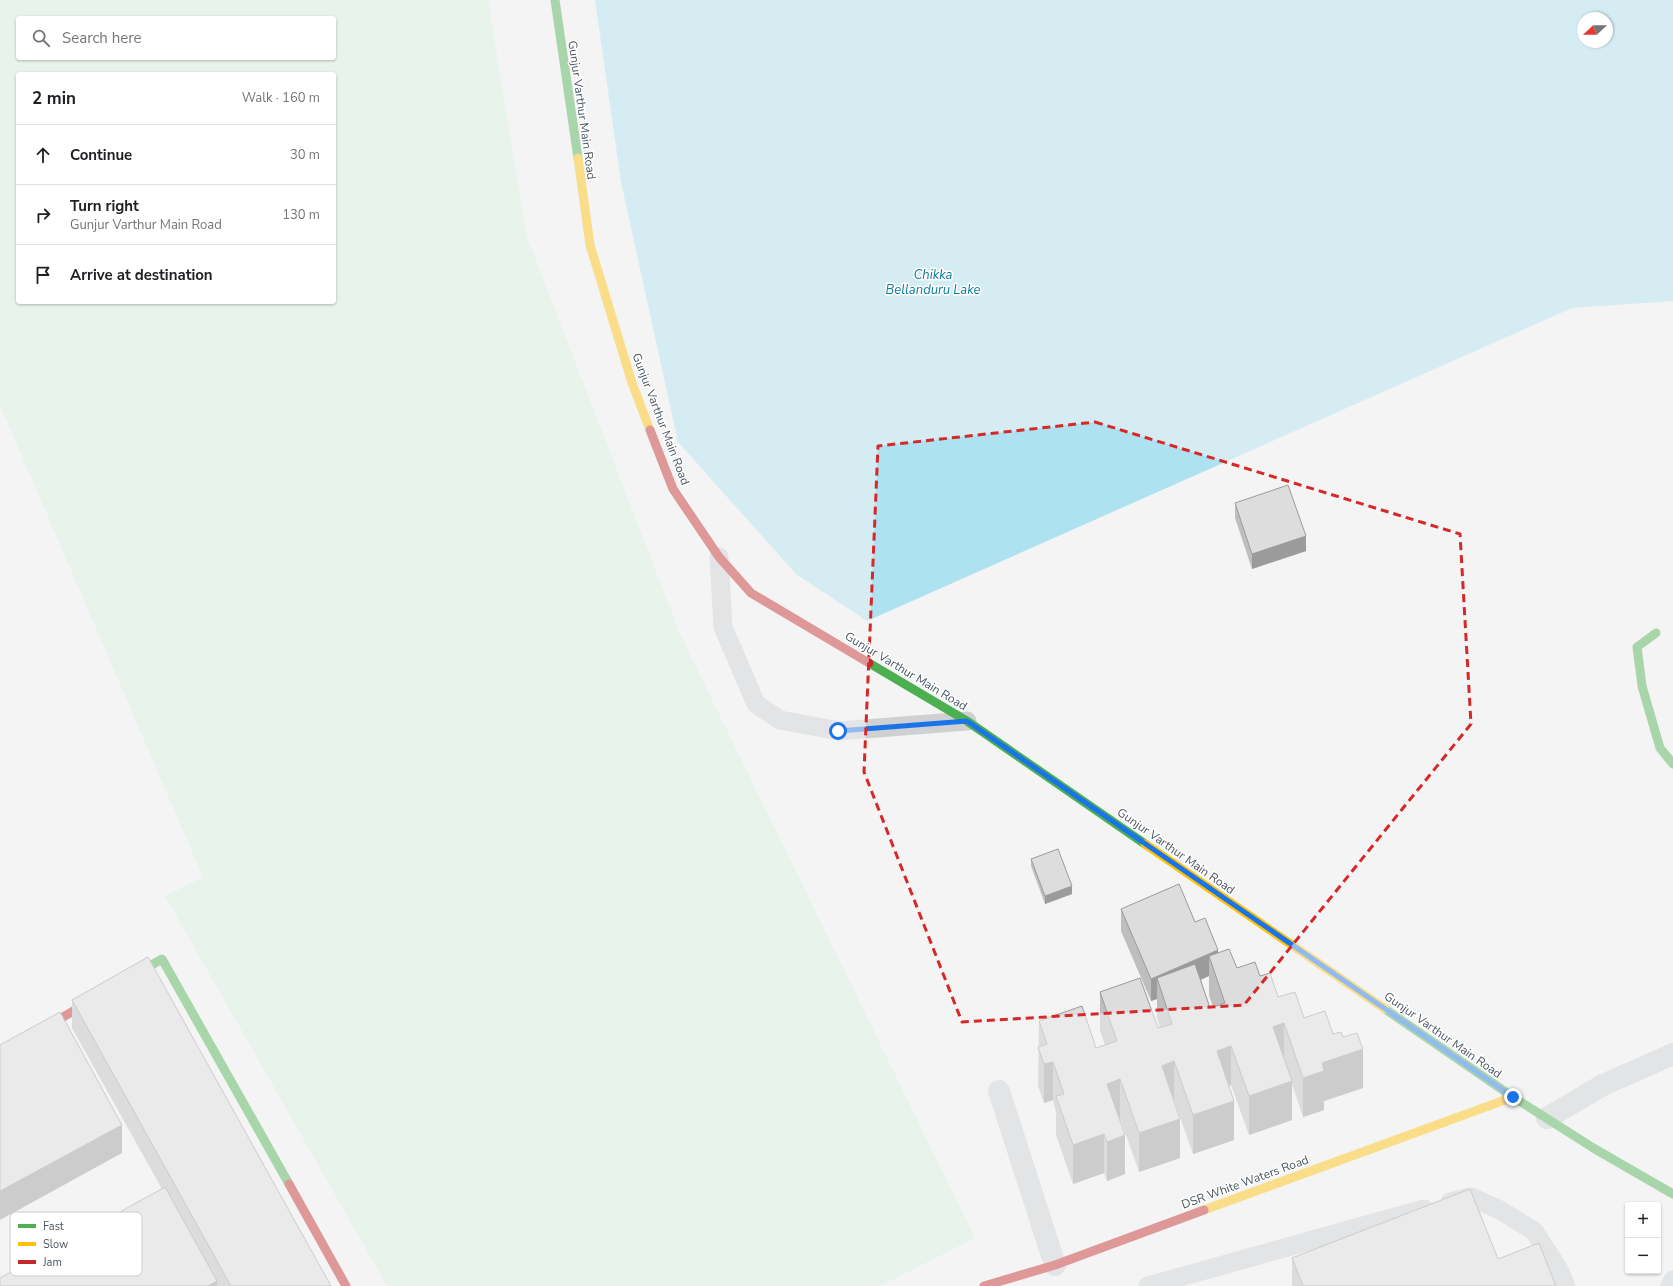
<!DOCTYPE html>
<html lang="en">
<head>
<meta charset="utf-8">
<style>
  body { margin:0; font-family:"Nunito Sans",sans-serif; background:#f6f6f6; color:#202124 }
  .controls { position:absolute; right:12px; bottom:12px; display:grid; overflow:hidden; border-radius:4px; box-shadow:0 1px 3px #0004 }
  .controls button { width:36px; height:36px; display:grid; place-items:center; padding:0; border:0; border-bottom:1px solid #e0e0e0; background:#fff; color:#202124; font:20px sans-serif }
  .compass { position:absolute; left:1577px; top:12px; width:36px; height:36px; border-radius:50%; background:#fff; box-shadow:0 1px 3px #0004; rotate:248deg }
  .stop { position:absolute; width:12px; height:12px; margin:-9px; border:3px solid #1a73e8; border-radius:50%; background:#fff }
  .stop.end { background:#1a73e8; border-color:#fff; box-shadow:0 1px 4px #0008 }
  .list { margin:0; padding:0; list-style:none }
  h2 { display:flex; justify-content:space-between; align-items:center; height:52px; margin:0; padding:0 16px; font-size:17px }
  h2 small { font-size:13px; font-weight:400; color:#757577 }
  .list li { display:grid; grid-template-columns:26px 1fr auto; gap:12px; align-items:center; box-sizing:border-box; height:60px; padding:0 16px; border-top:1px solid #e0e0e0 }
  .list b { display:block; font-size:15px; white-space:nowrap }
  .list p { margin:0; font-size:13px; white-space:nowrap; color:#757577 }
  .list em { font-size:13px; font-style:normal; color:#757577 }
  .icon { flex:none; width:22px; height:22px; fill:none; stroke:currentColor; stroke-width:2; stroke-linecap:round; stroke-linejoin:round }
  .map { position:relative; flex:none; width:1673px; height:1286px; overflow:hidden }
  .search { position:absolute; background:#fff; box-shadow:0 1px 3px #0004; left:16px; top:16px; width:320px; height:44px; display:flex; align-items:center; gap:10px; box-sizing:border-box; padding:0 14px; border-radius:4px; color:#757577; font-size:15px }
  .panel { position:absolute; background:#fff; box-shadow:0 1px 3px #0004; left:16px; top:72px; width:320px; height:232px; border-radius:4px }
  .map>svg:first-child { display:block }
  .green { fill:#d9f2e3; fill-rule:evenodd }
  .water { fill:#aee2f0; fill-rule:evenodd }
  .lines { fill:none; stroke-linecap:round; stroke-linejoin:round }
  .lane { stroke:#ced0d2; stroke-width:19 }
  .street { stroke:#ced0d2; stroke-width:22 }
  .fast { stroke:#4caf50; stroke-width:9 }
  .slow { stroke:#ffc107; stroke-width:9 }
  .jam { stroke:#c62828; stroke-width:9 }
  .wall { fill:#bebebf; fill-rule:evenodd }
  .shaded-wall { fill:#9b9b9b }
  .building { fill:#ddddde; stroke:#9b9b9b }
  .route { stroke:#1a73e8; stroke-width:5 }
  .marked { fill:none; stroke:#d62828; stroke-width:3; stroke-dasharray:8 5; stroke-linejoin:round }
  .labels { text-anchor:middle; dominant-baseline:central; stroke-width:3; stroke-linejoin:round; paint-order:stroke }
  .street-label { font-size:12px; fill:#4a5661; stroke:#fff }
  .water-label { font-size:13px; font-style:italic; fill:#0c7c9b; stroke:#fff }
  .key { fill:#fff; stroke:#c9ccd0; stroke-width:1 }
  .key-label { font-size:11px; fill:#4a5661 }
</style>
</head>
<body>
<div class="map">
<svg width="1673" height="1286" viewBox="0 0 1673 1286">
  <rect width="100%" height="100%" fill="#f4f4f4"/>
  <!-- green -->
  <path class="green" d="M0 0H488L527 237 681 636 975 1238 880 1286H387L165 896 203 877 0 405ZM18 18H334V58H18ZM18 74H334V302H18Z"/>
  <!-- water -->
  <path class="water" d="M595 0H1673V301L1572 308 867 621 796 574 678 442 621 182ZM1583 18H1607V42H1583Z"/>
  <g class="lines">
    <!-- lane -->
    <g class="lane">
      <polyline points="719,557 723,627 756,704 780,720 839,731 967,721"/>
      <polyline points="1450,1202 1471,1197 1500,1210 1534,1231 1558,1268 1566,1286"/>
      <polyline points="1148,1286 1424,1209"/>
      <polyline points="1670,1286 1673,1280"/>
    </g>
    <!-- street -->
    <g class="street">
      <polyline points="999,1091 1055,1265"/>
      <polyline points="1547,1118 1603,1085 1673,1054"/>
    </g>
    <!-- fast -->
    <g class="fast">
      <polyline points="555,0 578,158"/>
      <polyline points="1656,633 1637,647 1642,686 1660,748 1673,764"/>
      <polyline points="869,663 967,721 1145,844"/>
      <polyline points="127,979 162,959 289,1184"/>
      <polyline points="1385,1009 1513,1097 1595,1149 1673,1194"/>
    </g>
    <!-- slow -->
    <g class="slow">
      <polyline points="578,158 590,245 632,383 650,430"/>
      <polyline points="1145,844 1385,1009"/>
      <polyline points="1204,1210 1513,1097"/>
    </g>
    <!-- jam -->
    <g class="jam">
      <polyline points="650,430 673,489 719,557 751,593 869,663"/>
      <polyline points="0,1053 98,997"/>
      <polyline points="289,1184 346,1286"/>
      <polyline points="984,1286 1055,1265 1204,1210"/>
    </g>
  </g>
  <!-- wall -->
  <g class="wall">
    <polygon points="1235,503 1306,551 1252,569 1235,518"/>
    <polygon points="1031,859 1072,894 1045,904 1031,866"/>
    <path d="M1121 909 1195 922 1218 953 1237 968 1260 976 1278 997 1304 1018 1333 1034 1363 1088 1324 1101V1110L1303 1117 1292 1084V1120L1249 1135 1231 1085 1229 1086 1234 1140 1193 1154 1174 1100 1180 1158 1139 1172 1120 1118H1119L1125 1174 1107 1181 1104 1173 1073 1184 1056 1135V1112L1053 1100 1044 1103 1038 1086 1039 1021 1096 1048 1105 1045 1100 1031V992L1158 1028H1160L1157 1017V999L1151 1001 1121 931ZM1209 976V995L1213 1007 1210 1008 1201 980Z"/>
    <polygon points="72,1000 331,1286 0,1286 162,1189 72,1028"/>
    <polygon points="1292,1258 1498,1259 1556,1286 1292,1286"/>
  </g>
  <!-- shaded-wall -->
  <g class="shaded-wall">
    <polygon points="1306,536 1306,551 1252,569 1252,554"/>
    <polygon points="1072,886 1072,894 1045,904 1045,896"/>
    <polygon points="1218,950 1218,972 1209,956 1209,976 1163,996 1157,978 1157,999 1151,1001 1151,979"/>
    <polygon points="1284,1023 1284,1062 1273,1027"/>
    <polygon points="1231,1046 1231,1085 1217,1090 1217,1051"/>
    <polygon points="1363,1049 1363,1088 1324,1101 1324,1110 1303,1117 1303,1078 1322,1063"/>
    <polygon points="1174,1061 1174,1100 1162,1066"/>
    <polygon points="1053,1062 1053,1100 1044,1103 1044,1064"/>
    <polygon points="1120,1079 1120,1118 1107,1123 1107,1084"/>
    <polygon points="1292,1081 1292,1120 1249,1135 1249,1096"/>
    <polygon points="1234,1101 1234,1140 1193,1154 1193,1115"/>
    <polygon points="1180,1119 1180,1158 1139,1172 1139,1133"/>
    <polygon points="122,1125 122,1153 0,1220 0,1191"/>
    <polygon points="1104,1134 1104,1173 1073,1184 1073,1145"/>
    <polygon points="1125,1135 1125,1174 1107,1181 1107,1142"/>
    <polygon points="217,1281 217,1286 208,1286"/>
  </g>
  <!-- building -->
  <g class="building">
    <polygon points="1288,485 1306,536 1252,554 1235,503"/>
    <polygon points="1058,849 1072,886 1045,896 1031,859"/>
    <polygon points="1179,884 1195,922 1205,918 1218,950 1151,979 1121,909"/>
    <polygon points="1229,949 1237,968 1255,962 1260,976 1270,973 1278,997 1295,992 1304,1018 1325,1011 1333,1034 1341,1032 1343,1037 1357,1033 1363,1049 1322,1063 1324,1071 1303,1078 1284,1023 1273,1027 1292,1081 1249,1096 1231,1046 1217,1051 1234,1101 1193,1115 1174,1061 1162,1066 1180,1119 1139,1133 1120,1079 1107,1084 1125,1135 1107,1142 1104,1134 1073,1145 1056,1096 1064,1094 1053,1062 1044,1064 1038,1047 1047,1044 1039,1021 1082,1006 1096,1048 1117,1041 1100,992 1140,978 1158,1028 1172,1024 1157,978 1195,964 1210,1008 1225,1003 1209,956"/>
    <polygon points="148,957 331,1286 231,1286 72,1000"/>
    <polygon points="60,1012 122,1125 0,1191 0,1045"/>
    <polygon points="165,1187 217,1281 208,1286 0,1286 0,1278"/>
    <polygon points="1470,1189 1498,1259 1539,1243 1556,1286 1303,1286 1292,1258"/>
  </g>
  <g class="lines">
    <!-- route -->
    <polyline class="route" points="838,731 967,721 1513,1097"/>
  </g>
  <!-- marked area -->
  <path d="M0 0H1673V1286H0ZM1095 422 1460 534 1471 724 1244 1005 962 1022 864 772 878 446Z" fill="#f4f4f4" fill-opacity=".55" fill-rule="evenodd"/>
  <path class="marked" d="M1095 422 1460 534 1471 724 1244 1005 962 1022 864 772 878 446Z"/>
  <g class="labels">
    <!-- street labels -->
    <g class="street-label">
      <text transform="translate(582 110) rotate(82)">Gunjur Varthur Main Road</text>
      <text transform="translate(661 419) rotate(69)">Gunjur Varthur Main Road</text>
      <text transform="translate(906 671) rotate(31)">Gunjur Varthur Main Road</text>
      <text transform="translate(1176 851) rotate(35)">Gunjur Varthur Main Road</text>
      <text transform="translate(1443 1035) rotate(35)">Gunjur Varthur Main Road</text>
      <text transform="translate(1245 1182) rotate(-20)">DSR White Waters Road</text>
    </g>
    <!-- water labels -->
    <g class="water-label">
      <text x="933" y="275">Chikka<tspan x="933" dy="15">Bellanduru Lake</tspan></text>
    </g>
  </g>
  <!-- legend -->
  <rect x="10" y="1212" width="132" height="64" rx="6" class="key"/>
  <rect x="18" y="1224" width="18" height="4" fill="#4caf50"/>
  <rect x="18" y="1242" width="18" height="4" fill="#ffc107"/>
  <rect x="18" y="1260" width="18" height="4" fill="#c62828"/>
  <g class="key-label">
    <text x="43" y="1230">Fast</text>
    <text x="43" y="1248">Slow</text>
    <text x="43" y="1266">Jam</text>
  </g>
</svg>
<div class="controls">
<button>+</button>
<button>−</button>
</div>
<svg class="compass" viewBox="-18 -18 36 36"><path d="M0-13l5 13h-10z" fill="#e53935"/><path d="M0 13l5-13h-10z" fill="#757577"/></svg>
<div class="stop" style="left:838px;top:731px"></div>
<div class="stop end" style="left:1513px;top:1097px"></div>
<div class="search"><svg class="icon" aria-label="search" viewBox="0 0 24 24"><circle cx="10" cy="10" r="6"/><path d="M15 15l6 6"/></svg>Search here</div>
<section class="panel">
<h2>2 min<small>Walk · 160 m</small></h2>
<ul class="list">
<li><svg class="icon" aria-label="ahead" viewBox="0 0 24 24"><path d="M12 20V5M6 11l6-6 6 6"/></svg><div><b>Continue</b></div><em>30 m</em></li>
<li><svg class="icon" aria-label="right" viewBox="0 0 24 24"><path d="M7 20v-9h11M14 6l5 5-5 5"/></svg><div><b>Turn right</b><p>Gunjur Varthur Main Road</p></div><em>130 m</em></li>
<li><svg class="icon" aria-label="arrive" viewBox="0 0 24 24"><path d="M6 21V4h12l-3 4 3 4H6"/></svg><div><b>Arrive at destination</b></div></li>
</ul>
</section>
</div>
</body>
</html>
